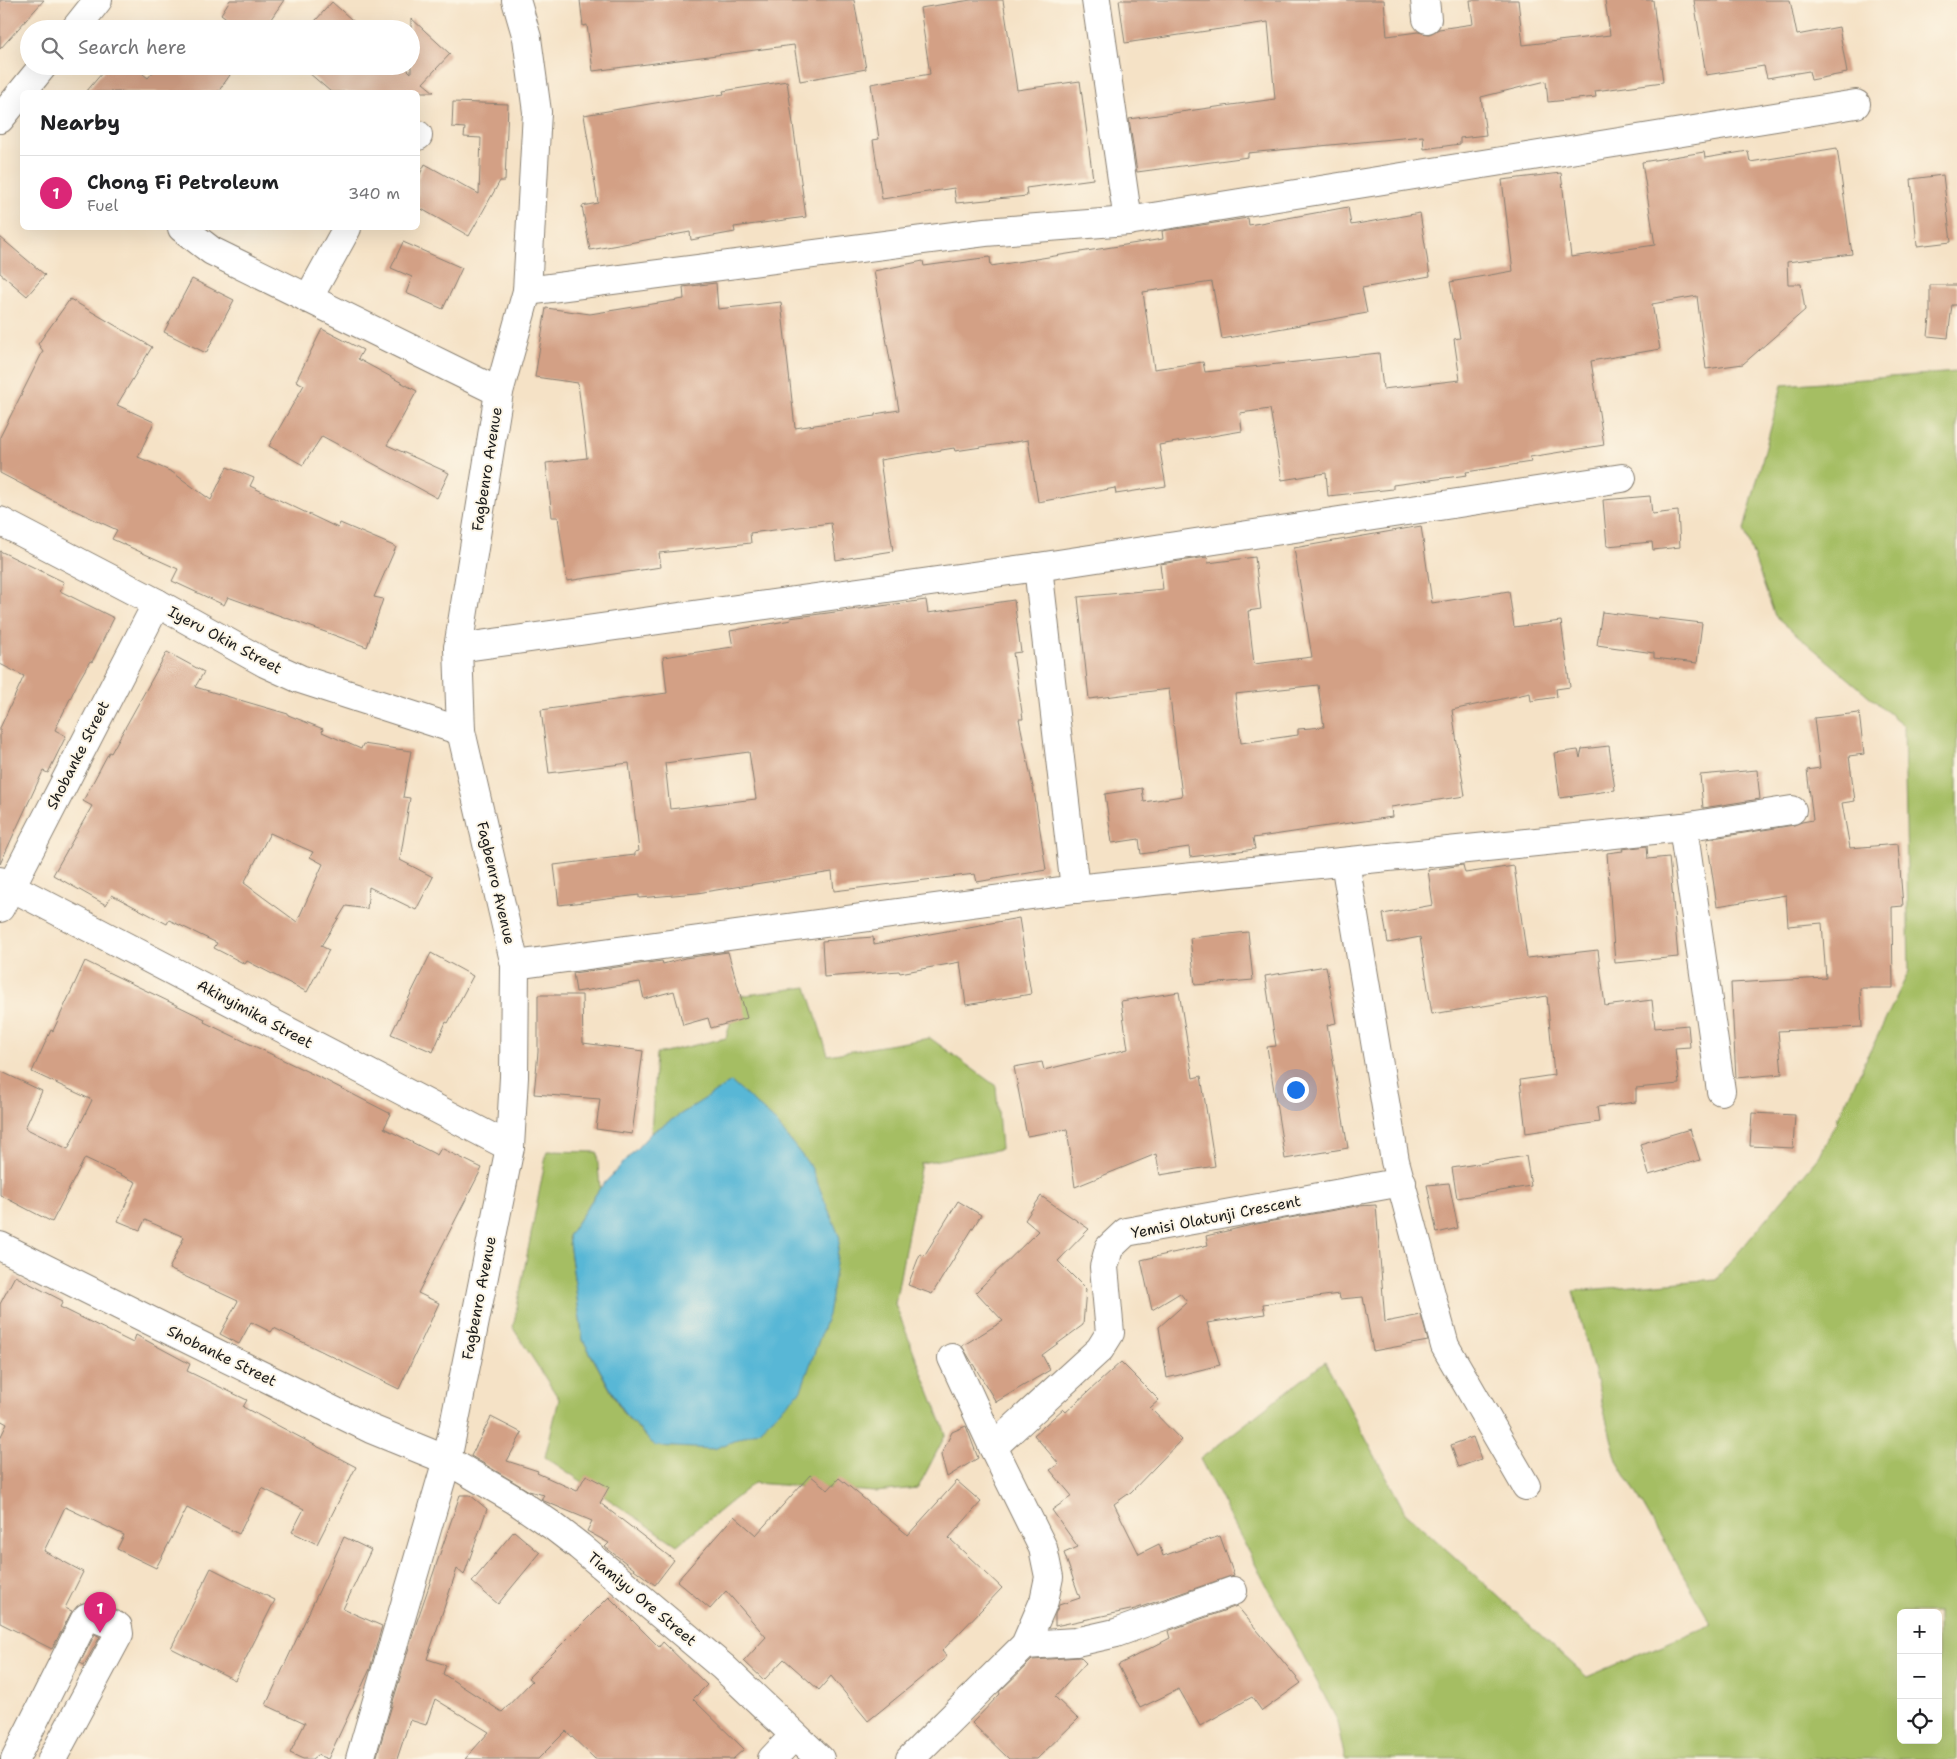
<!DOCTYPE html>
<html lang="en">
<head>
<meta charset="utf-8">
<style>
  body { margin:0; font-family:"Shantell Sans",sans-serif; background:#f6f6f6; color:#202124 }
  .controls { position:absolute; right:15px; bottom:15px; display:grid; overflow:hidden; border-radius:8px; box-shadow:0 5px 20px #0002 }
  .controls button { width:45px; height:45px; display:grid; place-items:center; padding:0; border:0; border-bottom:1px solid #e0e0e0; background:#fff; color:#202124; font:25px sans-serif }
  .you { position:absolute; left:1295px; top:1089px; width:18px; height:18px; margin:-12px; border:4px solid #fff; border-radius:50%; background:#1a73e8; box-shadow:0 0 0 8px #1a73e833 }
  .badge { display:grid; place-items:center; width:32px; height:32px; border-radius:50%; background:#db2777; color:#fff; font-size:16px; font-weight:700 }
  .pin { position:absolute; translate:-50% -41px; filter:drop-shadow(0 1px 2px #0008) }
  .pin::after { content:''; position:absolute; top:26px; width:18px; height:15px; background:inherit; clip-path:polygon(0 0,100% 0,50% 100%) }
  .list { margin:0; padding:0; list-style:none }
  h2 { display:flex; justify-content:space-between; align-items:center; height:65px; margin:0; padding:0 20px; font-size:21px }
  h2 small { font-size:16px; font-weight:400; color:#757577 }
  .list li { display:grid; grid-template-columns:32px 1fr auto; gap:15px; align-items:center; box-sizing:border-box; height:75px; padding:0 20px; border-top:1px solid #e0e0e0 }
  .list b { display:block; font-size:19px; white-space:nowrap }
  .list p { margin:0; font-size:16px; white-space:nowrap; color:#757577 }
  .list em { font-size:16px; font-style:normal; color:#757577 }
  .icon { flex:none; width:28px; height:28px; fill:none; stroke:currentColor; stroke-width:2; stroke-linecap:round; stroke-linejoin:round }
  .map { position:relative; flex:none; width:1957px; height:1759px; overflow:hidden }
  .search { position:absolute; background:#fff; box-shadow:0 5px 20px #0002; left:20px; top:20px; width:400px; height:55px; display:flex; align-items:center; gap:12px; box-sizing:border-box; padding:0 18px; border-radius:28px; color:#757577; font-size:19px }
  .panel { position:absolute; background:#fff; box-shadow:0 5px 20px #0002; left:20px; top:90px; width:400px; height:140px; border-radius:8px }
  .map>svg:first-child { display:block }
  .green { fill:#a5be63; stroke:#606d40; fill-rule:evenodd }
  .water { fill:#58b7d6; stroke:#3a6a79 }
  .building { fill:#d3a085; fill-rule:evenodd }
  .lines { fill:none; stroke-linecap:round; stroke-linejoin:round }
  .minor-casing { stroke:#887f71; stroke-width:30 }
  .minor { stroke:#fff; stroke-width:28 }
  .labels { text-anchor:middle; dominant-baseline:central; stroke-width:4; stroke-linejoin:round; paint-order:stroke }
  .street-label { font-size:15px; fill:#1c1c1c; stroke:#fcf5e5 }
</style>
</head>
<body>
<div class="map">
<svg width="1957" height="1759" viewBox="0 0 1957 1759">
  <rect width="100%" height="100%" fill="#fcf5e5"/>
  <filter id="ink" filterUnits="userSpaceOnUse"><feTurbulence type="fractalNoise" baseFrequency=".02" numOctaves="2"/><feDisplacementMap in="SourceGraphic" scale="10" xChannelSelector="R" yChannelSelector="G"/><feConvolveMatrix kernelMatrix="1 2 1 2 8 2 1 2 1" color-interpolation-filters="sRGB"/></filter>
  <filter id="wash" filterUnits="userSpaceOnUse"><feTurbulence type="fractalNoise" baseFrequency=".0096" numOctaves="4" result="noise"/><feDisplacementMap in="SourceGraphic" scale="20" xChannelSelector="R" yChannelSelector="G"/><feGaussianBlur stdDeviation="1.12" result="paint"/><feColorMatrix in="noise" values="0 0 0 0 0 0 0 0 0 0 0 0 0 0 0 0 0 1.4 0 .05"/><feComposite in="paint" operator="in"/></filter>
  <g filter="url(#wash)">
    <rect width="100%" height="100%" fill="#f5e2c6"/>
    <!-- green -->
    <g class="green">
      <path d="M1957 372V1759H1345L1336 1718 1200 1459 1325 1362 1405 1512 1587 1677 1712 1624 1617 1461 1573 1291 1716 1279 1820 1155 1909 971 1904 726 1775 616 1744 530 1782 385ZM1901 1613H1938V1740H1901Z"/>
      <polygon points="807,987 828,1055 930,1038 996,1086 1001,1149 921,1163 895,1304 946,1434 918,1488 875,1492 754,1483 677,1545 545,1457 559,1399 513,1328 547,1151 597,1152 600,1188 568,1236 583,1340 623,1413 655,1446 732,1082 651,1133 656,1054 726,1038 738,996"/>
    </g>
    <!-- water -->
    <polygon class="water" points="731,1082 773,1119 811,1167 840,1238 828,1315 801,1390 758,1431 714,1449 655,1446 624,1413 583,1340 568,1236 600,1188 651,1133"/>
    <g id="blocks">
      <!-- building -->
      <g class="building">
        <polygon points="0,0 44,0 0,49"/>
        <polygon points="230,0 284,0 264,29 241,29 221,14"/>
        <polygon points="580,0 854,0 866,69 800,81 794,45 593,71 587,25 583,26"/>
        <polygon points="971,0 1003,0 1017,90 1080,81 1093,179 1026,188 1027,196 956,203 954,188 882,199 873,140 879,139 871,84 930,74 920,8"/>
        <polygon points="1119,0 1384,0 1387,36 1418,32 1429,34 1439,29 1473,24 1470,0 1518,0 1523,45 1610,35 1605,0 1653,0 1663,82 1595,91 1596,97 1548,102 1546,81 1481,97 1486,135 1460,138 1460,144 1424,149 1423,136 1248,153 1248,157 1137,172 1129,119 1275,99 1268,22 1125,43"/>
        <polygon points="1694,0 1790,0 1797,35 1839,27 1847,73 1811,80 1809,71 1767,78 1764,66 1706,75"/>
        <polygon points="332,2 362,29 308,29"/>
        <polygon points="411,18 450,54 423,83 434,92 331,92 301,66 404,66 411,73"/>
        <polygon points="108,66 133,66 148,78 158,66 220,66 230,75 218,92 86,92"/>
        <polygon points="787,81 806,217 734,227 735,232 691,240 690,232 590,250 582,206 598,203 584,115 673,100 674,102 724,94 723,91"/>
        <polygon points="453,102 508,104 505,181 500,181 469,236 418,207 418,178 425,164 479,194 481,138 464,137 465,128 452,127"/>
        <polygon points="1837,148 1852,254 1787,262 1788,284 1801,284 1805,310 1743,364 1706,369 1697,296 1652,304 1660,349 1591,361 1604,445 1530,457 1531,462 1466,472 1467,475 1393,485 1393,489 1328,496 1326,473 1282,480 1270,409 1240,413 1242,431 1159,445 1166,486 1116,494 1115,488 1038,502 1028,440 955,451 954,448 880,460 893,551 836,560 831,523 750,533 751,543 659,553 661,567 567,581 558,517 552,517 546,463 587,458 578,383 535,377 546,308 590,314 684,299 683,287 716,283 718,309 781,302 795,428 875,416 875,414 899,410 874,271 923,261 924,266 990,257 991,266 1163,239 1162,231 1248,218 1249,225 1348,207 1351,225 1420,213 1430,276 1362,288 1367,313 1222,339 1212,282 1143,292 1154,369 1203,362 1205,372 1379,353 1383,389 1460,380 1454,339 1460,338 1450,282 1513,271 1502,180 1561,173 1571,257 1655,245 1642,162 1704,152 1705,158 1748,151 1750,162"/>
        <polygon points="1943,175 1951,242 1917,246 1911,179"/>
        <polygon points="0,237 45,275 27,296 0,273"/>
        <polygon points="403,242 462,268 443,309 406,293 412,277 391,268"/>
        <polygon points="192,279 234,300 206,353 164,332"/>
        <polygon points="1930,285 1957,285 1957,305 1952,305 1948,338 1928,336 1930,318"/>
        <polygon points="70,299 152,347 117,405 154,422 138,457 172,472 211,500 227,467 254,478 250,486 338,528 340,523 396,547 374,597 383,599 367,647 228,597 224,605 172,581 178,569 112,539 117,530 52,500 0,473 0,437 43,351 38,344"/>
        <polygon points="322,329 363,350 358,359 417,391 387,445 449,473 437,498 322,436 303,465 269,446 304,385 296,381"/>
        <polygon points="1650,496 1652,514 1678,511 1680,547 1653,550 1652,542 1607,546 1603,500"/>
        <path d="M1421 526 1432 603 1509 591 1514 627 1561 621 1570 687 1556 689 1557 697 1531 701 1530 693 1452 710 1465 796 1391 807 1392 817 1307 829V830L1253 838 1255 849 1190 857 1189 847 1141 854 1139 839 1112 843 1105 794 1142 788 1144 802 1182 796 1169 689 1089 699 1078 597 1163 589 1160 564 1207 557 1208 563 1255 557 1261 609 1248 611 1254 664 1312 657 1294 548ZM1318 685 1324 727 1298 729V735L1241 743 1235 694Z"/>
        <polygon points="0,551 64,582 60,591 114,618 92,662 90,661 78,682 55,730 66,736 48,773 43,771 0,864 0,728 24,676 0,664"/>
        <path d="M926 600 928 613 1014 600 1021 652 1013 653 1023 719H1019L1035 797 1046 870 977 882 975 874 834 891 832 872 697 893 639 898V895L559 905 554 865 635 855V852L639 851 629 763 549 773 541 710 667 693 663 657 733 647 730 631 791 620 790 618ZM749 752 756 799 670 809 665 763Z"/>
        <polygon points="1602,612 1659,619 1659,618 1702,623 1697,663 1654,658 1654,653 1597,645"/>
        <path d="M167 652 204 672 195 687 288 714V715L323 729 322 732 361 749 363 744 411 751 403 797 410 798 400 860 433 877 416 910 369 887 367 909 346 906 321 946 329 950 307 992 247 961 245 964 214 948 217 943 169 920 167 924 112 895 106 905 53 875 92 806 83 801 109 752 111 753ZM270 833 313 852 310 857 323 864 297 922 244 883Z"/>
        <polygon points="1859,713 1864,754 1849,756 1855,801 1842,803 1850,848 1898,844 1903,906 1892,907 1893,988 1860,988 1862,1027 1778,1031 1782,1074 1736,1078 1731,983 1826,978 1822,923 1788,926 1786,895 1717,906 1707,839 1794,825 1802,822 1813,820 1807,770 1820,768 1814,718"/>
        <polygon points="1609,746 1615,790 1560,798 1554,753 1578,750 1580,758 1582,749"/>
        <polygon points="1757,770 1760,799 1703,808 1700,775"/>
        <polygon points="1647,846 1648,859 1669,857 1678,957 1615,963 1607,853 1623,851 1622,849"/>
        <polygon points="1463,865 1465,873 1514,866 1527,958 1598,950 1605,1006 1652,1000 1655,1028 1688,1025 1690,1047 1675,1048 1679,1084 1636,1088 1636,1102 1597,1107 1599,1122 1526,1133 1520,1080 1554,1075 1547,996 1432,1014 1420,937 1388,943 1383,914 1433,905 1428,870"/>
        <polygon points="1019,918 1031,994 966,1005 960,962 900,973 899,971 824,977 822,941 873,937 874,944"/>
        <polygon points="1248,932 1253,980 1195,985 1190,938"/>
        <polygon points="728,952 747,1018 711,1028 708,1018 683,1025 674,991 644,999 640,982 576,992 573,973 662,961 663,964 685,958"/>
        <polygon points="431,953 473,976 448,1023 446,1022 433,1052 391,1034"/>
        <polygon points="85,961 205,1019 204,1022 325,1080 391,1114 384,1128 437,1155 441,1148 482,1168 418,1293 439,1303 399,1389 274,1328 271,1332 251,1322 239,1344 220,1334 238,1301 169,1269 184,1237 145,1220 140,1230 118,1221 136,1182 85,1158 52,1222 0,1195 0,1071 42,1091 25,1128 68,1149 92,1100 32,1072 51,1030 53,1031"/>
        <polygon points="1326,966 1336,1023 1327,1025 1348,1148 1285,1159 1267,1047 1276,1046 1265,976"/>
        <polygon points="1179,992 1193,1078 1201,1076 1215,1166 1160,1175 1156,1154 1075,1187 1067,1129 1027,1136 1014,1067 1042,1062 1044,1070 1128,1049 1121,1001"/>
        <polygon points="538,995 582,995 583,1043 643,1051 632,1134 596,1129 600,1099 534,1094 538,1052"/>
        <polygon points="1752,1113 1795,1115 1793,1148 1750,1146"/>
        <polygon points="1690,1129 1700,1160 1649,1175 1640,1144"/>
        <polygon points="1526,1156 1531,1186 1457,1198 1452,1168"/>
        <polygon points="1449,1183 1458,1228 1437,1233 1427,1185"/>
        <polygon points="1041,1196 1089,1229 1058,1261 1086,1289 1083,1325 1042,1355 1050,1370 996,1402 962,1346 1003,1321 976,1292 1038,1231 1025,1220"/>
        <polygon points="958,1201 981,1215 932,1294 908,1285 920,1254 924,1256"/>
        <polygon points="1376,1205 1385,1322 1421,1315 1428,1341 1373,1351 1363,1297 1340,1299 1339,1294 1263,1304 1265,1314 1207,1323 1220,1365 1167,1378 1159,1327 1187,1302 1180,1293 1152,1310 1141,1260 1208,1245 1206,1236 1256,1224 1357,1206"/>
        <polygon points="15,1276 63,1301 60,1307 133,1343 136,1335 190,1364 187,1371 247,1400 243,1407 356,1467 317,1544 292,1532 304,1509 262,1488 239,1534 187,1508 156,1568 117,1549 124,1535 65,1507 44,1551 83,1572 65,1608 72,1611 52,1649 0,1623 0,1438 7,1424 0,1420 0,1304"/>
        <polygon points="1121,1362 1159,1400 1150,1408 1181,1440 1131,1492 1114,1504 1139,1554 1159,1544 1163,1556 1220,1536 1234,1575 1135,1609 1055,1626 1055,1614 1059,1605 1080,1598 1064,1553 1078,1547 1052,1510 1072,1496 1050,1470 1059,1464 1034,1435 1063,1409 1066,1412"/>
        <polygon points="491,1417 522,1433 507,1461 538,1471 537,1473 577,1491 586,1475 609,1487 600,1503 674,1560 655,1585 605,1547 609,1543 587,1531 592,1521 544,1501 541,1499 544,1495 529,1491 471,1456"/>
        <polygon points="966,1426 978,1458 947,1477 941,1455 952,1432"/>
        <polygon points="1473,1437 1481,1459 1459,1467 1451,1445"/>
        <polygon points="810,1475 828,1490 839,1478 908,1535 957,1481 981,1502 949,1538 1002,1588 942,1651 947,1657 868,1721 831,1676 819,1690 784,1659 764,1680 744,1661 766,1637 726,1591 710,1609 677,1581 734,1516 756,1535"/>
        <polygon points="460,1495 470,1495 487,1509 464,1575 457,1569 427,1659 446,1665 443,1674 502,1712 532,1681 528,1678 609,1597 659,1647 663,1642 707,1685 693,1699 744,1749 733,1759 595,1759 566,1731 538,1759 465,1759 489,1732 435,1699 426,1725 410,1720 397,1759 376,1759 415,1627"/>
        <polygon points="514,1531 540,1553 498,1604 472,1582"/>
        <polygon points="344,1537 371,1550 343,1609 382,1626 370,1669 328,1759 317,1755 312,1759 303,1759 290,1753 305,1723 266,1705"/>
        <polygon points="211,1568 275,1600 235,1680 171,1648"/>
        <polygon points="1237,1606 1301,1683 1262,1711 1252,1697 1200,1726 1179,1689 1140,1708 1118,1665 1170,1638 1168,1631"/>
        <polygon points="95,1634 100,1637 84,1665 80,1663"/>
        <polygon points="1080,1657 1086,1663 1055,1697 1078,1719 1037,1759 1009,1759 972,1723 1000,1694 999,1692 1032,1660"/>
      </g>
    </g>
  </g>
  <g filter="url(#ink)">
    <use href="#blocks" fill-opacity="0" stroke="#887f71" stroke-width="1"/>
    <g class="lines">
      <!-- minor casing -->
      <g class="minor-casing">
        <g id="minor">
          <polyline points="1096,0 1128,221"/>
          <polyline points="1425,0 1427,19"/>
          <polyline points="75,29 98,0"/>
          <polyline points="0,119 43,66"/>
          <polyline points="418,136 418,135"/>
          <polyline points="182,228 212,251 499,392"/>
          <polyline points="527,291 985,232 1128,221 1856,104"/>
          <polyline points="308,299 347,228"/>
          <polyline points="0,521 157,603 265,663 300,679 461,731"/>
          <polyline points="1038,567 1075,889"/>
          <polyline points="458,648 1038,567 1622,478"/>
          <polyline points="1683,827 1721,1091"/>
          <polyline points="1345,862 1395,1161 1445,1346 1526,1486"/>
          <polyline points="0,881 510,1147"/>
          <polyline points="0,908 157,603"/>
          <polyline points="515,965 1075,889 1683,827 1792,810"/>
          <polyline points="0,1246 169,1330 371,1429 447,1460 515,1500 553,1526 579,1546 723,1667 820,1759"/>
          <polyline points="993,1447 1100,1349 1110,1333 1104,1267 1109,1248 1126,1232 1402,1182"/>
          <polyline points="1025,1645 1076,1642 1116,1633 1233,1591"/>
          <polyline points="15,1759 84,1621 87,1617 91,1616 118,1627 119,1634 52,1759"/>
          <polyline points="360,1759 447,1460 510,1147 514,1077 515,965 461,731 458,648 499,392 527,291 537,112 527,38 516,0"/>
          <polyline points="772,1759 794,1736"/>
          <polyline points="910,1759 1025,1645 1044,1601 1049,1577 1043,1548 993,1447 952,1358"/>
        </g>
      </g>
      <!-- minor -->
      <use href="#minor" class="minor"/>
    </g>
  </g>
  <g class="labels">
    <!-- street labels -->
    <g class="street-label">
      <text transform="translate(487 469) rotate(-81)">Fagbenro Avenue</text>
      <text transform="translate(225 640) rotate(28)">Iyeru Okin Street</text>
      <text transform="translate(78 755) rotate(-63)">Shobanke Street</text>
      <text transform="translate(496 883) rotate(77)">Fagbenro Avenue</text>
      <text transform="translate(255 1014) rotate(28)">Akinyimika Street</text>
      <text transform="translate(1216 1217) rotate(-11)">Yemisi Olatunji Crescent</text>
      <text transform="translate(479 1298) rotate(-79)">Fagbenro Avenue</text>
      <text transform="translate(222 1356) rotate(26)">Shobanke Street</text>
      <text transform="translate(642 1599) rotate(40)">Tiamiyu Ore Street</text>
    </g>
  </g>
</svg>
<div class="controls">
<button>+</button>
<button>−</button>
<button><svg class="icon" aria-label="locate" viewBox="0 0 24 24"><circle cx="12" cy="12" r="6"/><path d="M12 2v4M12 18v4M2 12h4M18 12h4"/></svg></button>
</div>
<div class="you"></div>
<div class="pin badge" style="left:100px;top:1633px">1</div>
<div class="search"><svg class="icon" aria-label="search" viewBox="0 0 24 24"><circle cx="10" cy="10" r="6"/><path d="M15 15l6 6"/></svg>Search here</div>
<section class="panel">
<h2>Nearby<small></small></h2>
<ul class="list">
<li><span class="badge">1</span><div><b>Chong Fi Petroleum</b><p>Fuel</p></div><em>340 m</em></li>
</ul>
</section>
</div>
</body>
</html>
